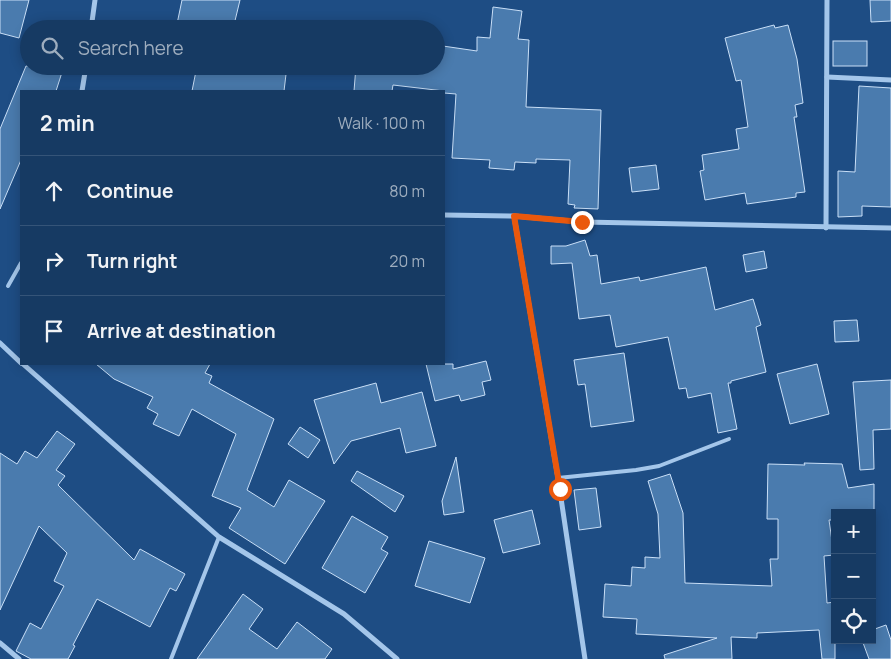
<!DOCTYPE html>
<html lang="en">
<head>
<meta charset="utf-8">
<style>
  body { margin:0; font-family:Manrope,sans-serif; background:#23456c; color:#f1f3f6 }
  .controls { position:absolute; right:15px; bottom:15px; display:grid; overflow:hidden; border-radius:0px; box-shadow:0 2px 12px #0003 }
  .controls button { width:45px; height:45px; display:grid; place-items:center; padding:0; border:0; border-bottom:1px solid #355478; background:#163a63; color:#f1f3f6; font:25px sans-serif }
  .stop { position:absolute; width:15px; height:15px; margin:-11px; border:4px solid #ea580c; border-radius:50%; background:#fff }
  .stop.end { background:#ea580c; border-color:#fff; box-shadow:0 1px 5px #0008 }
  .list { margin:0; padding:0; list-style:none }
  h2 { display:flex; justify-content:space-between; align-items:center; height:65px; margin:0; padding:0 20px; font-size:21px }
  h2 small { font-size:16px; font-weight:400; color:#9eadbe }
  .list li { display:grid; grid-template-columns:32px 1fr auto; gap:15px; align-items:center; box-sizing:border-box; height:70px; padding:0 20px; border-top:1px solid #355478 }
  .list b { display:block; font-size:19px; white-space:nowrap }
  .list em { font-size:16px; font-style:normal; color:#9eadbe }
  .icon { flex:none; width:28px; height:28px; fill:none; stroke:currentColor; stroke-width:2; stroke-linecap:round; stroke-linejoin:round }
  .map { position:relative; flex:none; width:891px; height:659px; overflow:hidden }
  .search { position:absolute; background:#163a63; box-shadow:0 2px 12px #0003; left:20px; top:20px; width:425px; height:55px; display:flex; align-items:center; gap:12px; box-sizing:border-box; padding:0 18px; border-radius:28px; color:#9eadbe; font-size:19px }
  .panel { position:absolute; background:#163a63; box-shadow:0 2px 12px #0003; left:20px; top:90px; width:425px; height:275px; border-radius:0px }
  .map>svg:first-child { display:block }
  .building { fill:#4a7bae; stroke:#c9dff7 }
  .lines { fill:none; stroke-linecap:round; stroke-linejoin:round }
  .service { stroke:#a4c6ea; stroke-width:4 }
  .minor { stroke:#a4c6ea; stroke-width:5 }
  .route { stroke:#ea580c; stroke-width:6 }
</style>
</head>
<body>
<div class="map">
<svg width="891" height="659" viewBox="0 0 891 659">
  <rect width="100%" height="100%" fill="#1e4d84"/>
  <!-- building -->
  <g class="building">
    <polygon points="0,0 29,0 19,38 0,33"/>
    <polygon points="182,0 240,0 233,29 183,29 183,25 177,24"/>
    <polygon points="870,0 891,0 891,21 871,22"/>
    <polygon points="493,7 522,11 518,39 529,40 526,107 601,110 598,209 574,208 575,205 568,204 570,160 536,159 536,163 515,162 514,170 489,168 490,160 452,158 456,94 444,93 444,91 393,85 392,91 354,91 356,66 436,66 436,45 477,51 477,37 490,38"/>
    <polygon points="774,25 775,28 788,25 797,59 803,103 795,105 797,117 794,117 805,192 796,193 796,197 747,204 745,193 705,200 700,171 704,170 702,155 739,149 736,129 748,127 741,80 736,81 725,38"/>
    <rect x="833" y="41" width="34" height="25"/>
    <polygon points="26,66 64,66 56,91 21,91 21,160 0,209 0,129"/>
    <polygon points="197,66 287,66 284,91 192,91"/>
    <polygon points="859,86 891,88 891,207 862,206 862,216 838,217 838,171 855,172"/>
    <polygon points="656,165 659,189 632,192 629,168"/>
    <polygon points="585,240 590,256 597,255 601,284 639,277 640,281 706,267 715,310 753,299 761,325 756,327 766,372 731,381 731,383 728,383 737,429 718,433 711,393 688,398 686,388 679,389 668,337 616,347 610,315 579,319 572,263 551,264 551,246 566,246"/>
    <polygon points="764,251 767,268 746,272 743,255"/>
    <polygon points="857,320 859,341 835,342 834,321"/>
    <polygon points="624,353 634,421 591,427 585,384 578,385 574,360"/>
    <polygon points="486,361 491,380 482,382 485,395 461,401 459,395 435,401 426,364 453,364 453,369"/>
    <polygon points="96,364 210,364 205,373 212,376 209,383 274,419 247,490 274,507 289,480 325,501 285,564 229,528 241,508 212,496 236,434 192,409 179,436 153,424 158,414 147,408 153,397 114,379"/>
    <polygon points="817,364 829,414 790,424 777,374"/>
    <polygon points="891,380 891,429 873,430 874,469 860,470 853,382"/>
    <polygon points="376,383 381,403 422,392 436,446 406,453 400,428 351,441 334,464 314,400"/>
    <polygon points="300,427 320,440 308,458 288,444"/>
    <polygon points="57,431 75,444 56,470 65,476 58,485 134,560 140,549 185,574 176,591 170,588 150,627 97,599 73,645 75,646 68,659 31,659 16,651 30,623 41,629 64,586 54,581 67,553 39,526 0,610 0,453 17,464 25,451 37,458"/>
    <polygon points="456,457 464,512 444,515 442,501"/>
    <polygon points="804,463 842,464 848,488 874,484 874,513 835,513 835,520 829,520 834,555 824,556 827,603 835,602 835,659 822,659 819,630 757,633 757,638 731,637 732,659 665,659 664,655 717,638 636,634 637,619 603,617 605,584 631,586 632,567 645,568 645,557 660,558 658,514 648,481 670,474 683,513 685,583 772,586 770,559 778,559 778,519 767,519 768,464 805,465"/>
    <polygon points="357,471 404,496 395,512 351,481"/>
    <polygon points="596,488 601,527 579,530 574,490"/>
    <polygon points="532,510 540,544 503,553 494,520"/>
    <polygon points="352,516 388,537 381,549 388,553 365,593 322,568"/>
    <polygon points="429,541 485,558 470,603 415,586"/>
    <polygon points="243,594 263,609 249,629 277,649 297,622 332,649 325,659 197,659"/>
    <polygon points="886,625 891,640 891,659 869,659 862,640 872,640 872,630"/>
  </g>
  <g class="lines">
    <!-- service -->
    <g class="service">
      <polyline points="8,286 21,263"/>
      <polyline points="558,478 636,470 659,466 729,439"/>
      <polyline points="171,659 219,537"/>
    </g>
    <!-- minor -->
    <g class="minor">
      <polyline points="91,29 95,0"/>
      <polyline points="827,77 891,80"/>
      <polyline points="82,91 86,66"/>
      <polyline points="444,215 514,216 582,222 891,228"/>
      <polyline points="514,216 558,478 585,659"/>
      <polyline points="826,228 827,0"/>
      <polyline points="0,343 21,363"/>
      <polyline points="23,364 219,537 344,614 397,659"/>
      <polyline points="0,643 19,659"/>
    </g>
  </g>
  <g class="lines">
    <!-- route -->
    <polyline class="route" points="560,489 514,216 582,222"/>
  </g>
</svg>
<div class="controls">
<button>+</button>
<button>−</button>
<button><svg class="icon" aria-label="locate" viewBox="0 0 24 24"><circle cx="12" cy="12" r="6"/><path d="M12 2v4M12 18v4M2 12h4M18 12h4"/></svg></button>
</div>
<div class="stop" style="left:560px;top:489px"></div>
<div class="stop end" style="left:582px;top:222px"></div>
<div class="search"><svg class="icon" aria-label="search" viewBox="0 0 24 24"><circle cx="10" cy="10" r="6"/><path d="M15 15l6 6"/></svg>Search here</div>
<section class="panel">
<h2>2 min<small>Walk · 100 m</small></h2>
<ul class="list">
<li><svg class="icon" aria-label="ahead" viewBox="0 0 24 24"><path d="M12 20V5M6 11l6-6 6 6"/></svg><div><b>Continue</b></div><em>80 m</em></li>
<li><svg class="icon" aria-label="right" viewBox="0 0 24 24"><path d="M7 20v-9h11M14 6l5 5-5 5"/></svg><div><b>Turn right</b></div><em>20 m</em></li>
<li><svg class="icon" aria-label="arrive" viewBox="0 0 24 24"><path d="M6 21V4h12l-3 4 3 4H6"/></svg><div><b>Arrive at destination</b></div></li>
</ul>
</section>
</div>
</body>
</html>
